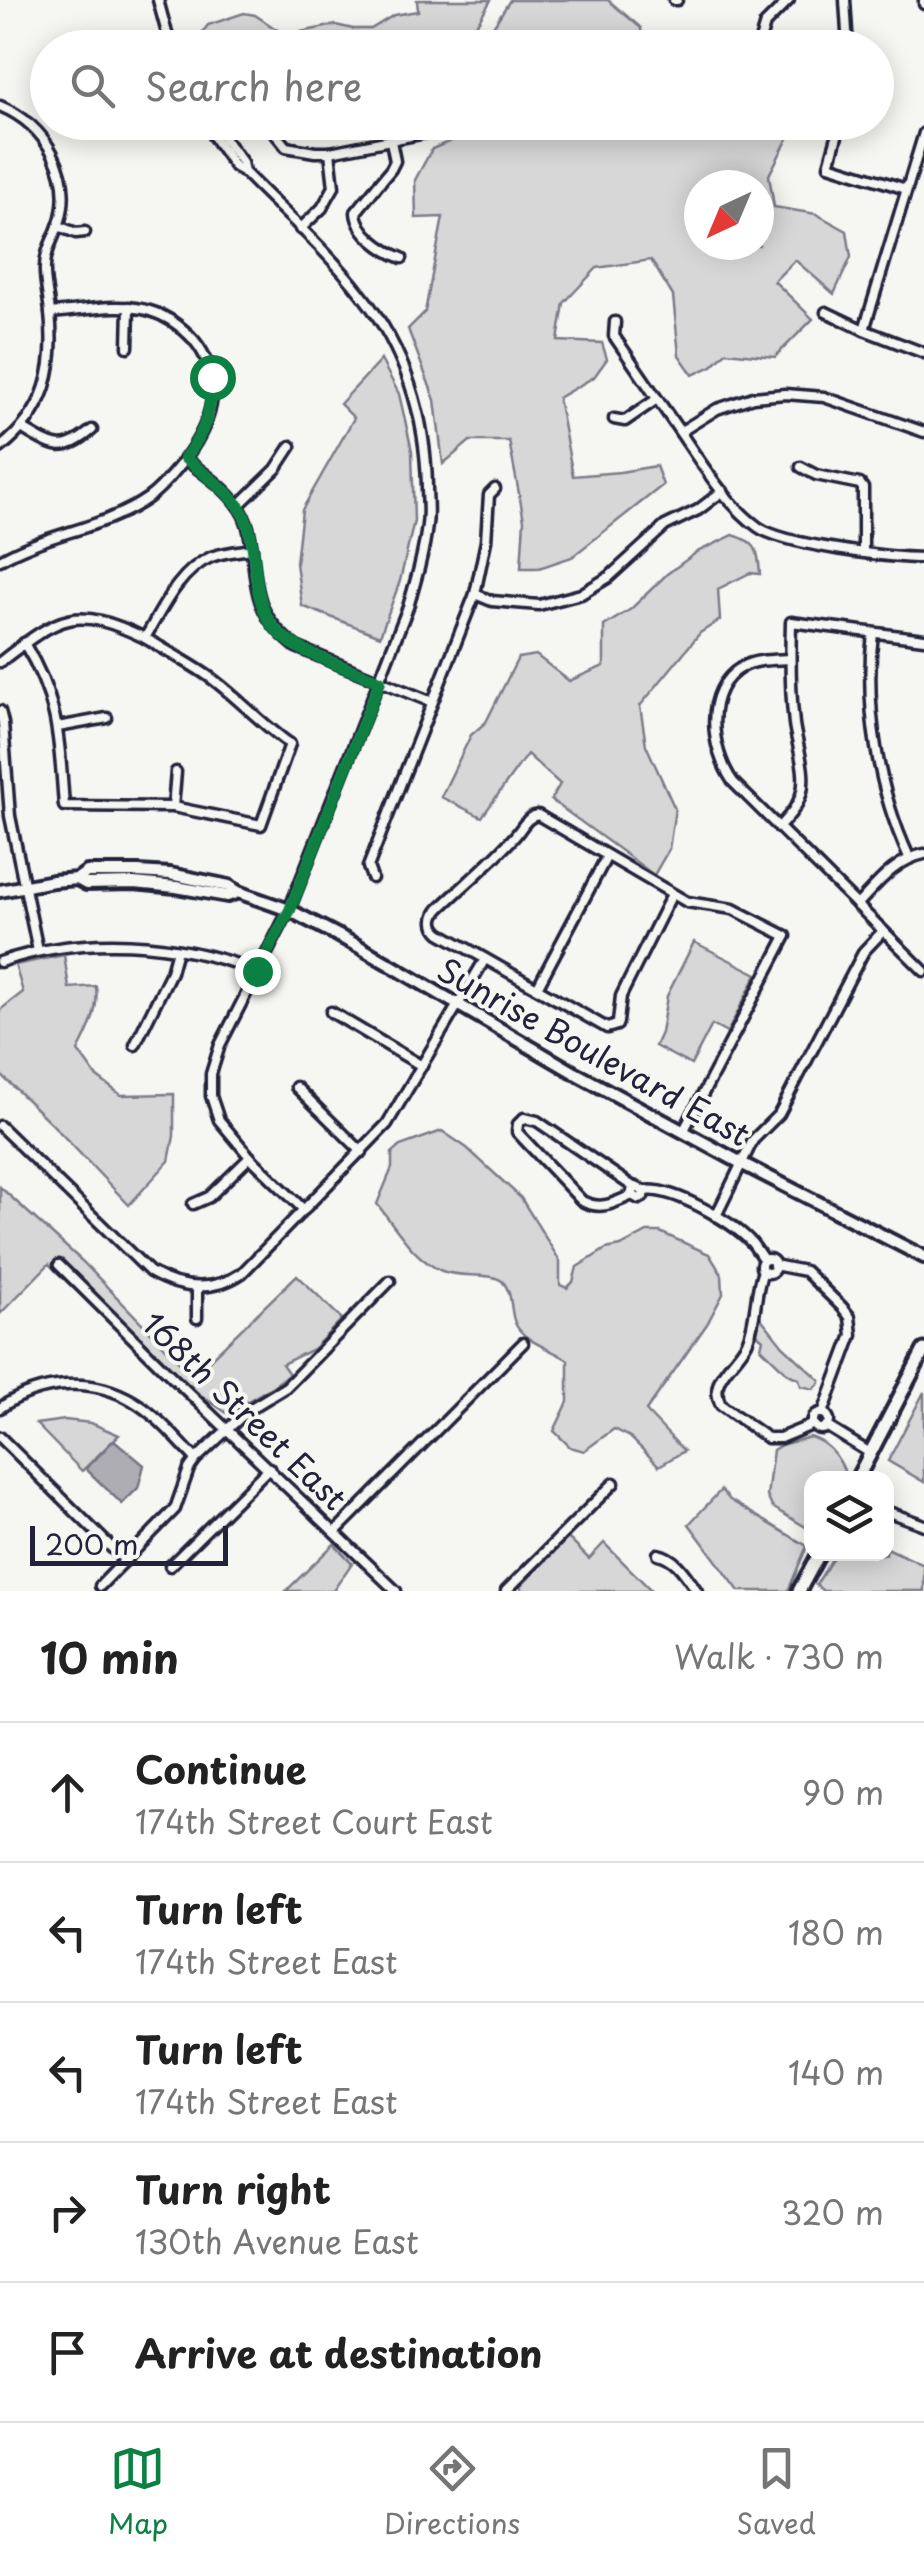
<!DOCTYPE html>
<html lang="en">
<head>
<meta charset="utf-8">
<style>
  body { margin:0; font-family:"Playpen Sans",sans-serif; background:#f6f6f6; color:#222 }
  .controls { position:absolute; right:30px; bottom:30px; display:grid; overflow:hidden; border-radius:20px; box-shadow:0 5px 25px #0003 }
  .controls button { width:90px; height:90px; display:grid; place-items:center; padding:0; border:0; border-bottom:2px solid #e0e0e0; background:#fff; color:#222; font:50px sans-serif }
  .compass { position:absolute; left:684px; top:170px; width:90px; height:90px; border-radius:50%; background:#fff; box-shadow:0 5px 25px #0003; rotate:224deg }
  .scale { position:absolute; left:30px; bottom:25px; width:198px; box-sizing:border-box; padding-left:10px; border:5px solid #22223b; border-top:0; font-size:28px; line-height:35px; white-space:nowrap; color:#22223b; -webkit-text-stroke:8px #f6f6f2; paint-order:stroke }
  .stop { position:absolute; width:30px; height:30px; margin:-22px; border:8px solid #0b8043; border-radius:50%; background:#fff }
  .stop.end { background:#0b8043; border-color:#fff; box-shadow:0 2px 10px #0008 }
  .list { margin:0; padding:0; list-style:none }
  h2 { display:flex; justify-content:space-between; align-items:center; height:130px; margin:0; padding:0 40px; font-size:42px }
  h2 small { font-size:32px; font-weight:400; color:#767676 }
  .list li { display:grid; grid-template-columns:65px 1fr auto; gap:30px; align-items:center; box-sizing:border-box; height:140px; padding:0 40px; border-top:2px solid #e0e0e0 }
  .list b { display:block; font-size:38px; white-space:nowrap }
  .list p { margin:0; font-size:32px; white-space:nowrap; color:#767676 }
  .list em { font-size:32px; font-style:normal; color:#767676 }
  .icon { flex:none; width:55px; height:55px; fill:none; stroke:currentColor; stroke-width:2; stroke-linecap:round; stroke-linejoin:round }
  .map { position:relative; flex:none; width:924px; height:1591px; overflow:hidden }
  .search { position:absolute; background:#fff; box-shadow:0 5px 25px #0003; left:30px; right:30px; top:30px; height:110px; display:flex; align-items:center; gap:25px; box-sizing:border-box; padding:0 35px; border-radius:55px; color:#767676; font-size:38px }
  .sheet { height:830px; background:#fff }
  nav { display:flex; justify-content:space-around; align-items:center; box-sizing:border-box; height:140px; border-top:2px solid #e0e0e0; background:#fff; font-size:28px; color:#767676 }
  nav a { display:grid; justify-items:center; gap:5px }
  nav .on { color:#0b8043 }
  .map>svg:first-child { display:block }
  .green { fill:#d7d7d7; stroke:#7c7c89; stroke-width:2.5; fill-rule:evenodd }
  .water { fill:#adadb3; stroke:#757583; stroke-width:2.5 }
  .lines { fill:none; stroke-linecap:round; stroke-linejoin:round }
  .minor-casing { stroke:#22223b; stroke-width:15 }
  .tertiary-casing { stroke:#22223b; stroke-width:18 }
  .secondary-casing { stroke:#22223b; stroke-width:19 }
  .minor { stroke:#f6f6f2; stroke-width:8 }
  .tertiary { stroke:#f6f6f2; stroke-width:10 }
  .secondary { stroke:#f6f6f2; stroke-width:11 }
  .route { stroke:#0b8043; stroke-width:12 }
  .labels { text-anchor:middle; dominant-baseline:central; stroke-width:8; stroke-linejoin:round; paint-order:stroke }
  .street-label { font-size:32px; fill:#22223b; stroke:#f6f6f2 }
</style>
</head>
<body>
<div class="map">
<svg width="924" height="1591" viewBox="0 0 924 1591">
  <rect width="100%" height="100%" fill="#f6f6f2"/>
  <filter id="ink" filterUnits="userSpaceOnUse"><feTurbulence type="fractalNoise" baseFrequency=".01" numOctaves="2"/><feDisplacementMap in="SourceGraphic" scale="20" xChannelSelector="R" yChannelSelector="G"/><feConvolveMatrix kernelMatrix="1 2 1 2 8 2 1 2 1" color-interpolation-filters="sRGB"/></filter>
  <g filter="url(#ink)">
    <!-- green -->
    <g class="green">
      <polygon points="417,0 491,0 463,47 199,47 198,38 208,25 244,13 255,15 279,31 290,34 336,25 353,29 371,29 394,15 418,11"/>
      <polygon points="510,0 608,0 641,28 643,47 480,47"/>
      <path d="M460 123H796L769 175 774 207 816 214 847 231 851 257 834 294 795 260 774 281 813 319 775 357 726 352 712 366 693 375 679 355 673 296 651 260 597 268 564 303 558 341 602 343 607 359 594 377 558 398 573 476 620 472 656 466 663 485 572 557 539 568H521L524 520 509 441H470L443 464 435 400 408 329 425 312 443 217 416 218 415 180 432 149 460 137ZM759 185V245H699V185Z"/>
      <polygon points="381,360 399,394 412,451 414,521 400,581 380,636 302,606 296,563 302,510 354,418 340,404"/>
      <path d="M733 535C758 542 758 551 760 574L750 573 718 589 720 620 700 633 640 706 646 745 675 809 669 849 654 875 551 800 560 784 527 754 482 817 441 797 471 735 486 722 518 658 536 655 569 681 604 666V626L631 609 667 574 697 552Z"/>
      <polygon points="694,942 757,974 727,1033 712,1025 691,1065 655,1046 661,1033 667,996"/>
      <path d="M64 955 69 988 96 986C99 1010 89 1030 78 1051L96 1076 121 1095 174 1094V1136L169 1161 129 1205 50 1122 0 1074V1010L23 992 15 965Z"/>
      <path d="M442 1131 467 1148 521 1198 560 1261V1285L567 1288 573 1282 577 1267 606 1249 621 1246 647 1232H660L709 1254 722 1275 723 1294 707 1324 646 1411 684 1451 659 1466 630 1437 614 1429 584 1451 570 1447 554 1431 568 1402V1360C552 1349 526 1343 516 1325 509 1312 514 1293 502 1281 491 1272 459 1278 442 1271 413 1259 396 1227 377 1204L392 1168V1153L400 1146Z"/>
      <path d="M0 1187 83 1262 193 1376 297 1275 342 1319 313 1349 282 1364 289 1374C270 1391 248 1399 228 1414L202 1396 192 1405 49 1264 0 1314Z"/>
      <polygon points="760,1317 783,1346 820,1380 820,1383 814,1389 801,1386 799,1379 788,1374 761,1348 763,1339 757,1334"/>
      <polygon points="924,1392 924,1482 888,1461"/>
      <polygon points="65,1420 91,1423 119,1435 82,1471 36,1424"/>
      <path d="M810 1437C826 1442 837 1454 844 1470L840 1478 812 1479 811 1527 809 1529 772 1507 767 1496 773 1450 781 1445Z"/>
      <polygon points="721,1490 730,1500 807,1546 788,1591 739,1591 689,1524"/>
      <polygon points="568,1538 589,1559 604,1543 652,1591 524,1591 520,1587"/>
      <polygon points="334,1544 352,1563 333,1591 286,1591"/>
      <polygon points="887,1548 924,1565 924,1591 823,1591 816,1585 835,1554 886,1554"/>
    </g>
    <!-- water -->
    <polygon class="water" points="114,1440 144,1465 138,1488 122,1504 86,1469"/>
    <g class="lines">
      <!-- minor casing -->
      <g class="minor-casing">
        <g id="minor">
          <polyline points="158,0 171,48"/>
          <polyline points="674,0 677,0"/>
          <polyline points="845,0 848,48"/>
          <polyline points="924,0 924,4"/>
          <polyline points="761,37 765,24 789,0"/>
          <path d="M0 106C46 125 75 175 59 224 54 238 45 251 45 267 44 282 49 298 50 313 56 369 46 412 0 448"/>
          <path d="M203 122 235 167 244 172C283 212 327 250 361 294 405 349 426 417 427 487 427 499 429 512 427 525 424 553 416 580 408 607L289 910 220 1045 211 1074V1096L219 1120 250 1157 304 1210"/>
          <polyline points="212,122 242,162 244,172"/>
          <polyline points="266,122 286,147 315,152 330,152 431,132"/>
          <polyline points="841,122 829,165 906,189"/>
          <path d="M391 141 395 161 391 169 356 212C357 233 384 251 402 258"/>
          <polyline points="58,226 76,233 85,232"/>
          <polyline points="300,229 322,208 334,187 330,152"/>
          <polyline points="826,312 864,330 924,353"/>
          <path d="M615 322 614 336C636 368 658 400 680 432 701 463 727 505 758 527 783 545 891 558 924 558"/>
          <polyline points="864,330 924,133"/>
          <polyline points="128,347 129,307"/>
          <polyline points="614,419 625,421 657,399"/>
          <path d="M23 429C54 447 62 455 92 430"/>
          <polyline points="680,432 717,409 753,397 785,394 824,397 924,432"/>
          <path d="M185 459C203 473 225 487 238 506 248 519 250 535 252 550 257 596 258 617 296 647L432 702"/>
          <polyline points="801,467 816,475 860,484 863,488 863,552"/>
          <polyline points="238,506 276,469 291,446"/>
          <path d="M0 560C46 533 104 529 148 498 161 489 170 477 180 465 210 428 228 382 194 340 182 327 167 316 150 311 119 302 82 311 50 313"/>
          <polyline points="475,594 492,601 539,605 581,594 609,577 665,526 698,510 723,491"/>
          <path d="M873 633C864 706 878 790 909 857"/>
          <path d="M24 643C60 702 59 741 64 806L173 807 261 825 290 744C263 725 241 701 215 681 194 665 168 652 145 638"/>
          <path d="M789 659C774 660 756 659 742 667 703 690 710 749 733 782L924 971"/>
          <path d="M0 662C60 616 74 604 145 638 162 609 179 571 211 557 224 552 238 551 252 549"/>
          <polyline points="0,711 3,723 10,816 38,951"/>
          <polyline points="58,727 107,718"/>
          <polyline points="173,807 176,772"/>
          <path d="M779 827C788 817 797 808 801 795 808 774 797 746 794 724 790 690 790 656 791 622L924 639"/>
          <polyline points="372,878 368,867 475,594 486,541 489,495 495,489"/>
          <path d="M672 894 621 996 618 1022 617 1025 607 1028 440 933C432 926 432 917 439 909 464 885 492 862 515 836 523 827 526 817 538 815L687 902 733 909 786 936 683 1132"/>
          <path d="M857 905C877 884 895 860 924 854"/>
          <path d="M0 962C83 934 176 940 257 971"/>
          <polyline points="537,988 607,856"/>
          <polyline points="331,1012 422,1066"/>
          <polyline points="135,1045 171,972 177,950"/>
          <polyline points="296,1087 362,1152"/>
          <path d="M0 1126 150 1272C180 1289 212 1293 242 1273L387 1124 485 959"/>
          <path d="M644 1191C671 1186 731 1221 750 1241 755 1246 759 1254 764 1260"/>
          <path d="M632 1195 639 1199 643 1197 644 1191 636 1187 632 1191V1195C614 1203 601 1211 582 1201L517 1132 518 1124 524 1118 537 1121 635 1188"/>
          <polyline points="193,1204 209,1197 250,1157"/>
          <polyline points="716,1216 753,1140 779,1114 864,951 883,931"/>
          <circle cx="768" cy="1266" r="7"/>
          <polyline points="59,1265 173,1378 396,1591"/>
          <polyline points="774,1265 805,1271 842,1307 850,1317 852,1335 823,1413"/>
          <path d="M763 1271C754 1293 757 1321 747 1342 736 1364 707 1378 721 1405L767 1438H780L814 1424"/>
          <polyline points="197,1288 197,1318"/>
          <path d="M0 1408C39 1381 91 1376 133 1401 157 1415 176 1439 196 1459"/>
          <circle cx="821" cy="1421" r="8"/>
          <polyline points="826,1426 870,1453"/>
          <polyline points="0,1437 125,1561"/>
          <polyline points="886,1511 924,1525"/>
          <polyline points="335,1532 523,1343"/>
          <path d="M658 1554C677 1558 686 1576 697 1591"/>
          <polyline points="170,1566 269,1468"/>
          <polyline points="100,1586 175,1509 189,1469 196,1459 248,1410 286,1387 390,1281"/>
          <polyline points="506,1591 614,1483"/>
        </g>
      </g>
      <!-- tertiary casing -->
      <g class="tertiary-casing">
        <g id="tertiary">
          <polyline points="77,879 87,872 138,872 170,874 229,886 238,892 289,910 358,946 575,1073 743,1164 924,1257"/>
          <polyline points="0,891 53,881 77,879 86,884 134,883 176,887 227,896 238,892"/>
        </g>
      </g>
      <!-- secondary casing -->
      <g class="secondary-casing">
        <g id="secondary">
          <polyline points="857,1479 924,1350"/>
          <polyline points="799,1591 819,1554"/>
        </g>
      </g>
      <!-- minor -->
      <use href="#minor" class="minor"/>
      <!-- tertiary -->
      <use href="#tertiary" class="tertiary"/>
      <!-- secondary -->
      <use href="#secondary" class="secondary"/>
    </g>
  </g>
  <g class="lines" filter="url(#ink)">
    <!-- route -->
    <path class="route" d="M212 377C212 409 205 433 185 458 202 473 224 487 238 505 264 541 245 594 276 630 296 653 351 669 380 681L290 910 257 971"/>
  </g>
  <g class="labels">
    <!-- street labels -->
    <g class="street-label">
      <text transform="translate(594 1051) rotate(29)">Sunrise Boulevard East</text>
      <text transform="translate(245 1410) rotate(44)">168th Street East</text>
    </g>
  </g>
</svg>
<div class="controls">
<button><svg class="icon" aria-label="layers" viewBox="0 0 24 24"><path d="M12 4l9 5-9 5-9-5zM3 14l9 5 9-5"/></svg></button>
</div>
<svg class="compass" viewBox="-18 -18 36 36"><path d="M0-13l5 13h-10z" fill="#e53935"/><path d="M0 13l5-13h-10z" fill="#767676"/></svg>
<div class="scale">200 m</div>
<div class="stop" style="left:212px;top:377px"></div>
<div class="stop end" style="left:257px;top:971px"></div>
<div class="search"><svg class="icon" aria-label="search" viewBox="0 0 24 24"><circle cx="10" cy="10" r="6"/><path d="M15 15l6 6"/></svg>Search here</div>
</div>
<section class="sheet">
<h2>10 min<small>Walk · 730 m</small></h2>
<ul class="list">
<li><svg class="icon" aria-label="ahead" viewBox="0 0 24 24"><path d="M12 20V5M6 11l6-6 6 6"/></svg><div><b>Continue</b><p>174th Street Court East</p></div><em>90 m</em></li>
<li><svg class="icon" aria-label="left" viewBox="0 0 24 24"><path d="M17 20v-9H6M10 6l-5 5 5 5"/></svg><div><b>Turn left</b><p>174th Street East</p></div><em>180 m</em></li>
<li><svg class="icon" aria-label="left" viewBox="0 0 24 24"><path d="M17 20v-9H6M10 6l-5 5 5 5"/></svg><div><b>Turn left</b><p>174th Street East</p></div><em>140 m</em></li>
<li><svg class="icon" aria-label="right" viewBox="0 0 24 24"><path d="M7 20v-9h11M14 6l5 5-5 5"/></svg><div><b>Turn right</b><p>130th Avenue East</p></div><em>320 m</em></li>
<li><svg class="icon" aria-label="arrive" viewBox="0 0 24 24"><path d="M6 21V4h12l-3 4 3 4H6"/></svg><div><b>Arrive at destination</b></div></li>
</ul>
</section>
<nav>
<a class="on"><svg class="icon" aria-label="map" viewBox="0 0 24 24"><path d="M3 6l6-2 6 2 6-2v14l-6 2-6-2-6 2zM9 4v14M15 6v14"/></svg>Map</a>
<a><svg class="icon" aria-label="directions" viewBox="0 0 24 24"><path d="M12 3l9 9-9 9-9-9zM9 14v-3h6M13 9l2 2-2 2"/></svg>Directions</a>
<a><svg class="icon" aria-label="saved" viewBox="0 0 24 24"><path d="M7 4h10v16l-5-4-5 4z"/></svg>Saved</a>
</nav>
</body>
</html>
